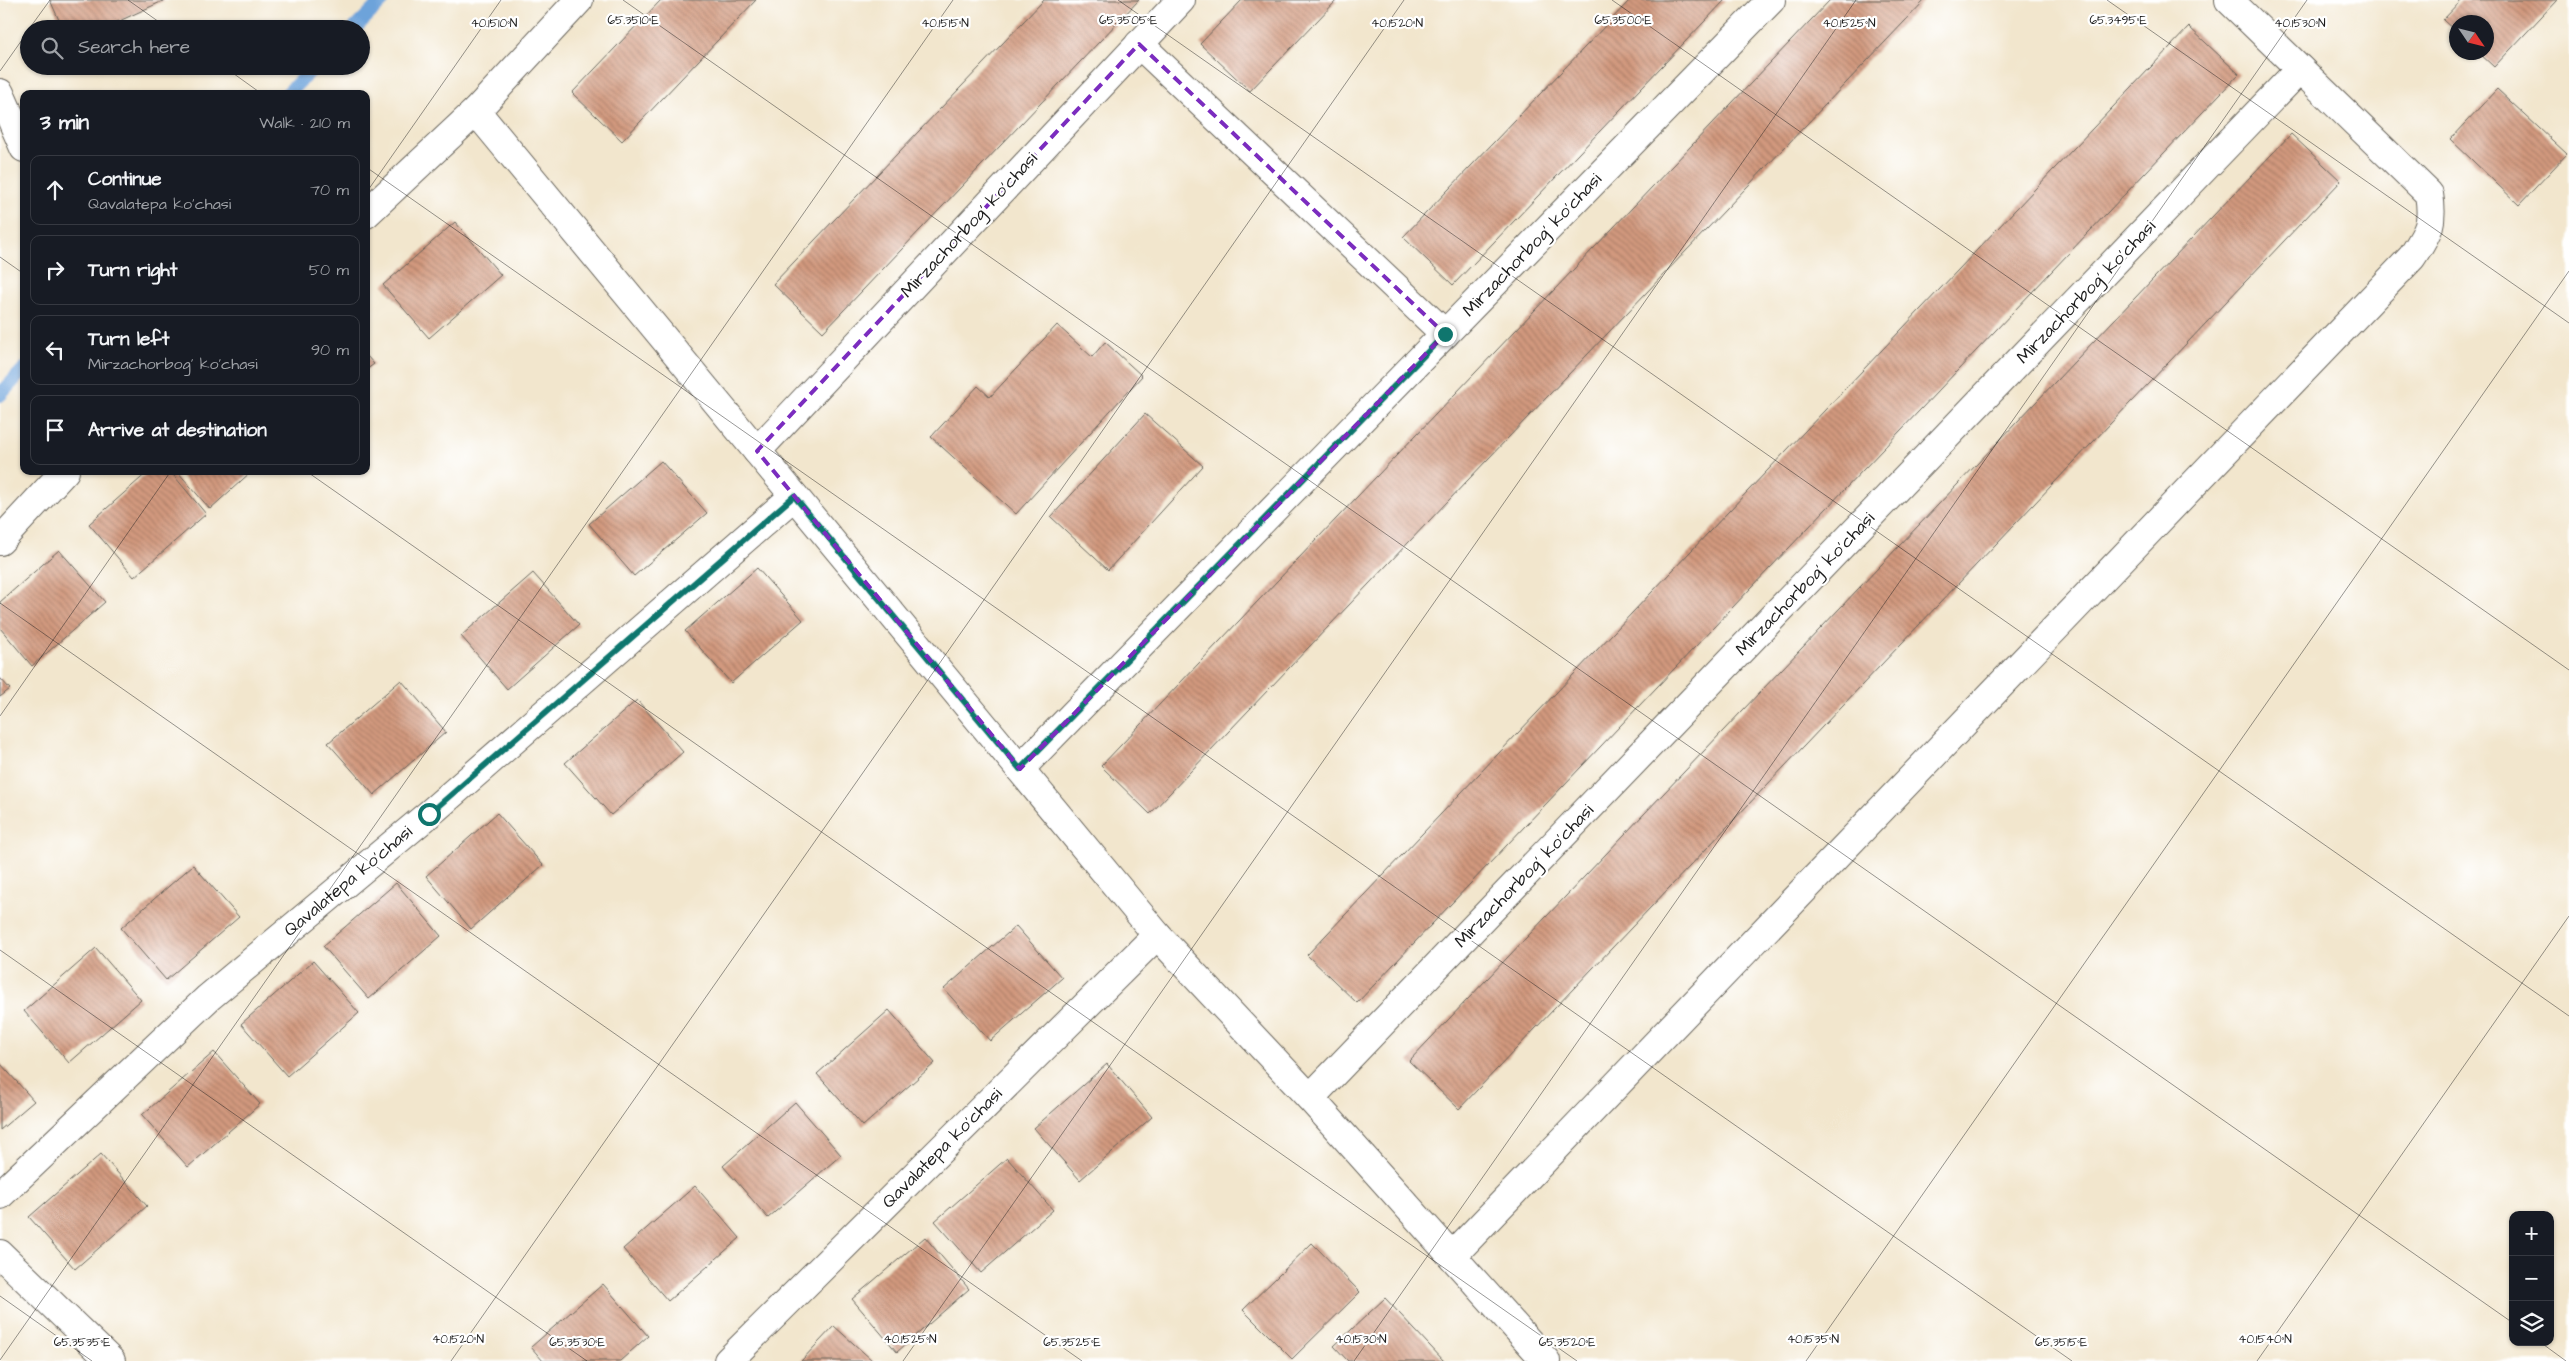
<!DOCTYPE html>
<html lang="en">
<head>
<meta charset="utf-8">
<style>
  body { margin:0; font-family:"Architects Daughter",sans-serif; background:#242831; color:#f1f3f6 }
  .controls { position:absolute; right:15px; bottom:15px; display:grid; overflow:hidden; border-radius:10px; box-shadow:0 1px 4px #0004 }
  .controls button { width:45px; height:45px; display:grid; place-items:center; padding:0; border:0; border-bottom:1px solid #363941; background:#171b24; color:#f1f3f6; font:25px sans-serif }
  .compass { position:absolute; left:2449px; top:15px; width:45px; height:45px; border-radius:50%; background:#171b24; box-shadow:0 1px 4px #0004; rotate:125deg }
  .stop { position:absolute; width:15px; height:15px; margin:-11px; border:4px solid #0f766e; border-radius:50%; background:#fff }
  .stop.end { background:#0f766e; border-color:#fff; box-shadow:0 1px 5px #0008 }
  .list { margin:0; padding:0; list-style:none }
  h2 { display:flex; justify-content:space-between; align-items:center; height:65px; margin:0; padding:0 20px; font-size:21px }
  h2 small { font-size:16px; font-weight:400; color:#9ea1a6 }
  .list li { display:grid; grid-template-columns:32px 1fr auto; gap:15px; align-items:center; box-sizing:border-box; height:70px; margin:0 10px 10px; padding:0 10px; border:1px solid #363941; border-radius:10px }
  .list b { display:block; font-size:19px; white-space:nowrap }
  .list p { margin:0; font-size:16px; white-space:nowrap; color:#9ea1a6 }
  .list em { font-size:16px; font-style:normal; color:#9ea1a6 }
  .icon { flex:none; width:28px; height:28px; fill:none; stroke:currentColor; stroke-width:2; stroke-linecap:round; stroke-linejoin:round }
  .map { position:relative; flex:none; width:2569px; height:1361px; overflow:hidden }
  .search { position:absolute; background:#171b24; box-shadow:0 1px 4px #0004; left:20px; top:20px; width:350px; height:55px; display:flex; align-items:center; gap:12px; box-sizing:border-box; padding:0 18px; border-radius:28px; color:#9ea1a6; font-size:19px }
  .panel { position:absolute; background:#171b24; box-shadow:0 1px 4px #0004; left:20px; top:90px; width:350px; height:385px; border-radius:10px }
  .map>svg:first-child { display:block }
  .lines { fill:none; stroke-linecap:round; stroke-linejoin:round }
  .stream { stroke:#6da3da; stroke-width:14 }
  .building { fill:url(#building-back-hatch) }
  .minor-casing { stroke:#67635a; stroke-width:30 }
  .minor { stroke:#fff; stroke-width:28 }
  .route { stroke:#0f766e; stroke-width:6 }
  .marked { fill:none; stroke:#7b2cbf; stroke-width:4; stroke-dasharray:10 6; stroke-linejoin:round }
  .ticks { fill:none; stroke:#1c1c1c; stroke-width:1; stroke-opacity:0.45 }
  .labels { text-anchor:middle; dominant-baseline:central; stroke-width:4.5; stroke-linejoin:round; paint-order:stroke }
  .street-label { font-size:18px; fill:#1c1c1c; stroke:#fff }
  .ticks-label { font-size:12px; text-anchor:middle; fill:#1c1c1c; stroke:#fff; stroke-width:4.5; stroke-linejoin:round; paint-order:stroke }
</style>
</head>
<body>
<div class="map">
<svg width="2569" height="1361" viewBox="0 0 2569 1361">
  <defs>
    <pattern id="building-back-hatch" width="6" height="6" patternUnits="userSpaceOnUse" patternTransform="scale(1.25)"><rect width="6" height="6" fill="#d2997e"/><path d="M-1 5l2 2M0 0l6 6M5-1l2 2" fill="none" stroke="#aa7c66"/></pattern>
  </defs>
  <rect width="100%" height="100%" fill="#fff"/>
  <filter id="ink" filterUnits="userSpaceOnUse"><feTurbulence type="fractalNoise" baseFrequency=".02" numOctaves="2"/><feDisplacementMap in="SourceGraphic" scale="10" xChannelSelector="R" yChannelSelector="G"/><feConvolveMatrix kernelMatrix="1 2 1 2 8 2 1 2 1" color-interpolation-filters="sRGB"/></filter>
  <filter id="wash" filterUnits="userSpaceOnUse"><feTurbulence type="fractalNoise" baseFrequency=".0096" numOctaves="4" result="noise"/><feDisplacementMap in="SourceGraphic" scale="20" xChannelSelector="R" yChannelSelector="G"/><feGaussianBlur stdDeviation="1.12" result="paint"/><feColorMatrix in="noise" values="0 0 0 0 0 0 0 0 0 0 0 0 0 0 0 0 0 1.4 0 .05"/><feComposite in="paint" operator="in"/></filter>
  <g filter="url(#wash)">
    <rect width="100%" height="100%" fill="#f2e6cd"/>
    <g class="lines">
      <!-- stream -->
      <g class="stream">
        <polyline points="354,29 383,0"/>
        <polyline points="287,94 315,66"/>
        <polyline points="0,395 24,369"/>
      </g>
    </g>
    <g id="blocks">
      <!-- building -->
      <g class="building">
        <polygon points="50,0 165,0 102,29 63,29"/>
        <polygon points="661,0 756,0 622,141 572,93"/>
        <polygon points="1044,0 1139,0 823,332 773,284"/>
        <polygon points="1242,0 1337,0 1250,91 1200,44"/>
        <polygon points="1630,0 1725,0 1453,285 1403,237"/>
        <polygon points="1830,0 1925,0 1150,814 1101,766"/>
        <polygon points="2462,0 2557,0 2494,67 2478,52 2486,52 2486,22 2456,22 2456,32 2443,20"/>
        <polygon points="2189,27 2239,74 1357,1003 1307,955"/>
        <polygon points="2497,89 2567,154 2519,205 2450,139"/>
        <polygon points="2291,134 2341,181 1459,1109 1409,1061"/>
        <polygon points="455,222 501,275 429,338 383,285"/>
        <polygon points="1057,325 1092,357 1105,342 1142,376 1016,514 931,437 978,386 990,397"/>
        <polygon points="366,355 374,364 366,370"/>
        <polygon points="1145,414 1203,466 1108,570 1051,517"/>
        <polygon points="661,461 707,513 634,576 589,524"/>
        <polygon points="149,471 170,471 206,514 134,577 89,524"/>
        <polygon points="177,471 252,471 210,509"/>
        <polygon points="59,550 105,602 32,666 0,628 0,602"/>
        <polygon points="757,568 803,620 731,683 685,631"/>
        <polygon points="533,573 579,625 507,689 461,636"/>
        <polygon points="0,678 10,689 0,697"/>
        <polygon points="401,680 446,732 374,795 328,743"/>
        <polygon points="637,700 683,752 611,815 565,763"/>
        <polygon points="497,813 543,865 471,929 426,876"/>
        <polygon points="193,865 239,917 166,980 121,928"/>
        <polygon points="396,883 441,936 369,999 323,946"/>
        <polygon points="1016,926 1062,978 990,1041 944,989"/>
        <polygon points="96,948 141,1000 69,1063 24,1011"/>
        <polygon points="313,961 359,1013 287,1076 241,1024"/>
        <polygon points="889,1010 935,1063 863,1126 817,1074"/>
        <polygon points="214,1052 260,1104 188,1167 142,1115"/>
        <polygon points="0,1063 34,1101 0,1130"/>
        <polygon points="1107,1064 1152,1117 1080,1180 1034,1128"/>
        <polygon points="795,1102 841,1155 768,1218 723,1166"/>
        <polygon points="101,1154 147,1206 75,1269 29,1217"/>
        <polygon points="1007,1158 1053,1210 981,1273 935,1221"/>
        <polygon points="695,1186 740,1238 668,1301 623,1249"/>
        <polygon points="925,1237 969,1289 897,1352 852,1299"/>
        <polygon points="1312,1243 1360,1292 1292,1359 1243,1310"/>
        <polygon points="603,1284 648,1336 620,1361 543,1361 531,1347"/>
        <polygon points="1385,1298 1444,1361 1348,1361 1334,1346"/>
        <polygon points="834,1326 873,1361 801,1361"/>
      </g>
    </g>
  </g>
  <g filter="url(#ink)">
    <use href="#blocks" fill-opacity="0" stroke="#67635a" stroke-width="1"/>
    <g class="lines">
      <!-- minor casing -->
      <g class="minor-casing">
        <g id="minor">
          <polyline points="1139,44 1445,334"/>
          <polyline points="0,93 24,148"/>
          <polyline points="476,111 1157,935 1310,1098 1546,1361"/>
          <polyline points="366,214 476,111 579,0"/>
          <polyline points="757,451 1181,0"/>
          <polyline points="0,541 65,471"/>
          <polyline points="1020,769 1771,0"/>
          <polyline points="1310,1098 2300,69"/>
          <polyline points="0,1195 208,998 429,814 794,496"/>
          <polyline points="0,1254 111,1361"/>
          <path d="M1452 1256 2412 257C2428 232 2434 225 2429 194L2229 0"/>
          <polyline points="728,1361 1157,935"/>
        </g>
      </g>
      <!-- minor -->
      <use href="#minor" class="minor"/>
    </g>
  </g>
  <g class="lines" filter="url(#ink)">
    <!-- route -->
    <polyline class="route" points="429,814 794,496 1020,769 1445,334"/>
  </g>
  <!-- marked area -->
  <path class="marked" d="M1139 44 1445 334 1020 769 757 451Z"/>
  <!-- ticks -->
  <path class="ticks" d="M128 0 169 29M623 0 2513 1323M1118 0 2569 1016M1612 0 2569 670M2107 0 2569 323M29 29 50 0M223 66 262 94M0 71 29 30M366 167 2072 1361M366 193 501 0M0 257 24 274M306 471 1577 1361M0 603 1082 1361M0 716 171 471M0 950 587 1361M0 1296 92 1361M2540 1342 2566 1361M0 1360 953 0M451 1361 1404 0M903 1361 1856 0M1354 1361 2307 0M1806 1361 2569 271M2257 1361 2569 916"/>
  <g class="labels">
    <!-- street labels -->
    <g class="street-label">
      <text transform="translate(969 225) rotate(-47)">Mirzachorbog' ko'chasi</text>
      <text transform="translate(1532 245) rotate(-46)">Mirzachorbog' ko'chasi</text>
      <text transform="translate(2086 292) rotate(-46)">Mirzachorbog' ko'chasi</text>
      <text transform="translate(1805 584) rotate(-46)">Mirzachorbog' ko'chasi</text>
      <text transform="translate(1524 876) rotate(-46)">Mirzachorbog' ko'chasi</text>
      <text transform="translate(348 881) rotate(-40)">Qavalatepa ko'chasi</text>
      <text transform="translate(942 1148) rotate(-45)">Qavalatepa ko'chasi</text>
    </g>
  </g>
  <g class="ticks-label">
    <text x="2118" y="24">65.3495°E</text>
    <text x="633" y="24">65.3510°E</text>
    <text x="1128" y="24">65.3505°E</text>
    <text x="1623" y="24">65.3500°E</text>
    <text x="494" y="27">40.1510°N</text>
    <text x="945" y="27">40.1515°N</text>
    <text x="1397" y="27">40.1520°N</text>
    <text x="1849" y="27">40.1525°N</text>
    <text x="2300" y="27">40.1530°N</text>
    <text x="458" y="1343">40.1520°N</text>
    <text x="910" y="1343">40.1525°N</text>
    <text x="1361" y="1343">40.1530°N</text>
    <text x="1813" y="1343">40.1535°N</text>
    <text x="2265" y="1343">40.1540°N</text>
    <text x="82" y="1346">65.3535°E</text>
    <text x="577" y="1346">65.3530°E</text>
    <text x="1072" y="1346">65.3525°E</text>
    <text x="1567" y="1346">65.3520°E</text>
    <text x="2061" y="1346">65.3515°E</text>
  </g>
</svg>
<div class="controls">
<button>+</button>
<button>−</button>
<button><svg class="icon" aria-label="layers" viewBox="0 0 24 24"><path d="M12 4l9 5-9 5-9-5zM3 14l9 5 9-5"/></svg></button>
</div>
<svg class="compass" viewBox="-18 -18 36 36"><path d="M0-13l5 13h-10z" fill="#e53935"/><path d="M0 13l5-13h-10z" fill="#9ea1a6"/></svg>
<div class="stop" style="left:429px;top:814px"></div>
<div class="stop end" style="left:1445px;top:334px"></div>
<div class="search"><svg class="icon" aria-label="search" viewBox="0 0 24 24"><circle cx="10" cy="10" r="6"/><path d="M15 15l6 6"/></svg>Search here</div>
<section class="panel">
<h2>3 min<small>Walk · 210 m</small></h2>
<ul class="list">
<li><svg class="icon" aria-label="ahead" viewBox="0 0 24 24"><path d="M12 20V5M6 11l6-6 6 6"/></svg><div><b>Continue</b><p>Qavalatepa ko'chasi</p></div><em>70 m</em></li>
<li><svg class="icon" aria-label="right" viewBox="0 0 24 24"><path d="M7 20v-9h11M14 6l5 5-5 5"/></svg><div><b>Turn right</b></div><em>50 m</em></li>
<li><svg class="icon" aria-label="left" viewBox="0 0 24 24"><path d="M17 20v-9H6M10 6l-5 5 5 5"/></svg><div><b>Turn left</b><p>Mirzachorbog' ko'chasi</p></div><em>90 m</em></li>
<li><svg class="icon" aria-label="arrive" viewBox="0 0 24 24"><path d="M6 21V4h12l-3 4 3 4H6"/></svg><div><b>Arrive at destination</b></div></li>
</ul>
</section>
</div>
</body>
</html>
